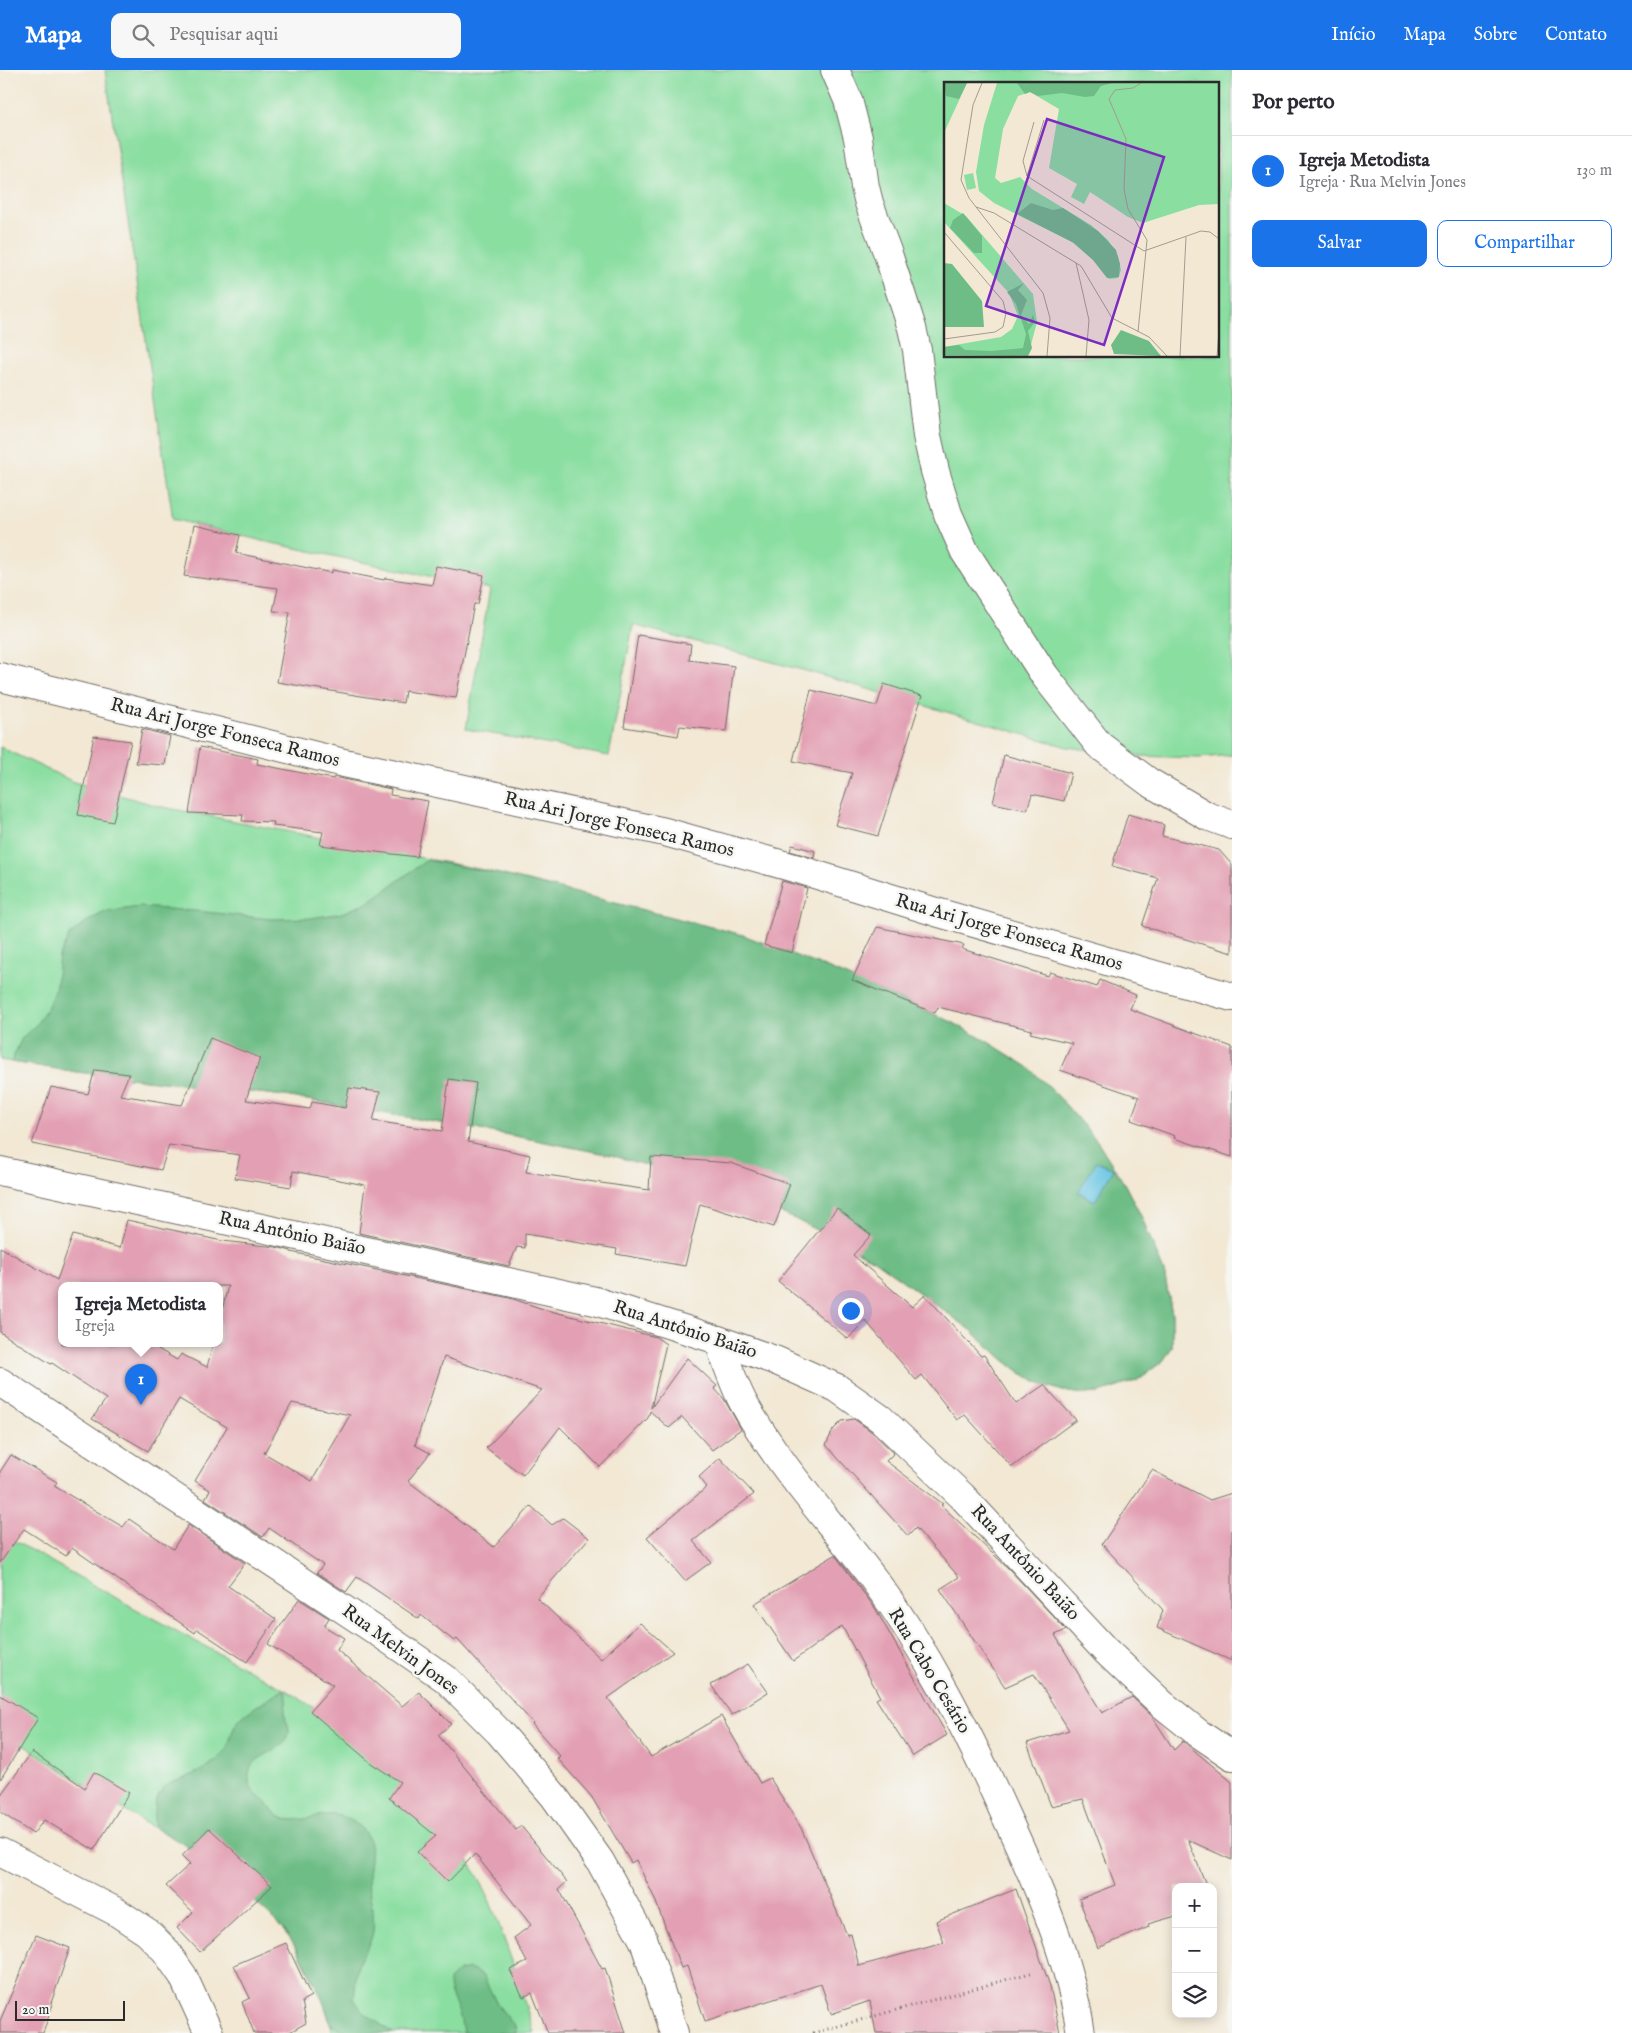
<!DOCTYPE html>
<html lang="pt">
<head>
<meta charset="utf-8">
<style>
  body { margin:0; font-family:"IM FELL English",serif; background:#f7f7f7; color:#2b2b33 }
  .controls { position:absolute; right:15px; bottom:15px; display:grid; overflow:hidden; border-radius:10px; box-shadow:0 2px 12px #0003 }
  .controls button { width:45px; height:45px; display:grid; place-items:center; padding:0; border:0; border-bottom:1px solid #e1e1e2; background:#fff; color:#2b2b33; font:25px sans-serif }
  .scale { position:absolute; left:15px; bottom:12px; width:110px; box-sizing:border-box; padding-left:5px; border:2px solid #2b2b2b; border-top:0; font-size:14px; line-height:18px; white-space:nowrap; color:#2b2b2b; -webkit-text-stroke:4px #f6f6f2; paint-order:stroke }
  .you { position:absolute; left:850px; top:1240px; width:18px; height:18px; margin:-12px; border:4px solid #fff; border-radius:50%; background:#1a73e8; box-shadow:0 0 0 8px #1a73e833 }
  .badge { display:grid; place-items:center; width:32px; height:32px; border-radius:50%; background:#1a73e8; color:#fff; font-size:16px; font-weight:700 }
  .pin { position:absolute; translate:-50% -41px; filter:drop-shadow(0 1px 2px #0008) }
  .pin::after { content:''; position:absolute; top:26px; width:18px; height:15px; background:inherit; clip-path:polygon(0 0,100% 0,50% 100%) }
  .popup { position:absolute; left:58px; top:1212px; width:165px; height:65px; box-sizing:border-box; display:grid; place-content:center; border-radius:10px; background:#fff; filter:drop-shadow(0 1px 4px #0005); font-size:16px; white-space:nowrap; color:#7c7c81 }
  .popup b { font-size:19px; color:#2b2b33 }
  .popup::after { content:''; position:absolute; left:50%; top:100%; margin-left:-10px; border:10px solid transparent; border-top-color:#fff }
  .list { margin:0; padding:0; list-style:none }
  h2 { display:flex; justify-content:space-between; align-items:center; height:65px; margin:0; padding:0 20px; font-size:21px }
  h2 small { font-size:16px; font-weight:400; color:#7c7c81 }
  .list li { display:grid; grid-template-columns:32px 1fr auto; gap:15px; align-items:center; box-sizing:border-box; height:70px; padding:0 20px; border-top:1px solid #e1e1e2 }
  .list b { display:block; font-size:19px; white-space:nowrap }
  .list p { margin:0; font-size:16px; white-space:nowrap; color:#7c7c81 }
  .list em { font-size:16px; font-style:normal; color:#7c7c81 }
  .actions { display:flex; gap:10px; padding:15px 20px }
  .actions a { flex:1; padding:11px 0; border:1px solid #1a73e8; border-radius:10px; text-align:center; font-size:18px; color:#1a73e8 }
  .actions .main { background:#1a73e8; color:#fff }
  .icon { flex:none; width:28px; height:28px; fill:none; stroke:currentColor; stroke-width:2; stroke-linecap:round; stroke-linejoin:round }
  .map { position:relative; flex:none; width:1232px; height:1963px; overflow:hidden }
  header { display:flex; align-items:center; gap:30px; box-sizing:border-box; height:70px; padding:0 25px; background:#1a73e8; color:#fff }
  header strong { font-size:24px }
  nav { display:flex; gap:28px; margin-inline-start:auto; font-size:18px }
  .search { width:350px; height:45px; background:#f7f7f7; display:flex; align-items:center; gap:12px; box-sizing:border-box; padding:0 18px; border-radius:10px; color:#7c7c81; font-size:19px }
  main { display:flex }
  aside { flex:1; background:#fff }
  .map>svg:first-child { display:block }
  .green { fill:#89dea0; stroke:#5a8466; fill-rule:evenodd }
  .forest { fill:#6ebd86; stroke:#4c7458 }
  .water { fill:#65c5e3; stroke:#487887 }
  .building { fill:#e3a0b4; fill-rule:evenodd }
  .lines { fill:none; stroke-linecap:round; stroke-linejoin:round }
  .minor-casing { stroke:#716d66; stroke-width:30 }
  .tertiary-casing { stroke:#716d66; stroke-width:30 }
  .path { stroke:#716d66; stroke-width:3; stroke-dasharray:1 4; stroke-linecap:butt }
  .minor { stroke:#fff; stroke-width:28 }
  .tertiary { stroke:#fff; stroke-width:28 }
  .labels { text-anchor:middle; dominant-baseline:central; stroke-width:5; stroke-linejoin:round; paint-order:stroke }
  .street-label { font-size:19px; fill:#2b2b2b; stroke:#f6f6f2 }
  .inset-road { fill:none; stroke:#a29c90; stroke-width:1 }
  .view { fill:#7b2cbf; fill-opacity:0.15; stroke:#7b2cbf; stroke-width:2.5 }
  .inset-edge { fill:none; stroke:#2b2b2b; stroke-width:2.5 }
</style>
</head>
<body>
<header>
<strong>Mapa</strong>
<div class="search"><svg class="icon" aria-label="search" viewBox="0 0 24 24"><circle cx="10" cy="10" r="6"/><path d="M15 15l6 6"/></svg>Pesquisar aqui</div>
<nav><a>Início</a><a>Mapa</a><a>Sobre</a><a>Contato</a></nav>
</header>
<main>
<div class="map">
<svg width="1232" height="1963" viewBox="0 0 1232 1963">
  <rect width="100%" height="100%" fill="#f6f6f2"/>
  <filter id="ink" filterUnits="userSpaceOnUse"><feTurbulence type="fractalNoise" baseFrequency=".02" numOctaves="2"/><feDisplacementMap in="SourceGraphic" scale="10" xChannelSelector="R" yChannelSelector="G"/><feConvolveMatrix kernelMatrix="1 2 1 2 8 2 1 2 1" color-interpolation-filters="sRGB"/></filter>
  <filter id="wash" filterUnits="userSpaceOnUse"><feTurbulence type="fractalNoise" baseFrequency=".0096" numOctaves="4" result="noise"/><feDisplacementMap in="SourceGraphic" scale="20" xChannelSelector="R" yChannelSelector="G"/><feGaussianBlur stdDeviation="1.12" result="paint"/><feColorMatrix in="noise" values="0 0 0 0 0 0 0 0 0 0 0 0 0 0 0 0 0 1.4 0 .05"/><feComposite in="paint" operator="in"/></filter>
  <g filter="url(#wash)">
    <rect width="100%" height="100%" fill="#f2e8d4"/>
    <!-- green -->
    <g class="green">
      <path d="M105 0H1232V685L1199 688 1137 686 1067 677 806 601 633 555 609 686 466 659 490 519 267 472 173 449ZM946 14H1218V286H946Z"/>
      <polygon points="0,677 74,712 158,736 484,800 743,865 832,900 952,952 988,972 1028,997 1057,1025 1098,1072 1125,1115 1142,1148 1164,1202 1172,1244 1172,1277 1163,1291 1136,1311 1099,1323 1083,1324 1063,1321 1044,1315 1021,1303 1004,1290 971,1260 874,1190 795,1149 725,1119 643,1093 611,1085 515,1066 285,1026 77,1002 0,990"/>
      <polygon points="0,1463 145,1544 284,1619 354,1663 442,1748 482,1813 495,1844 512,1891 534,1963 333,1963 323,1930 294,1873 272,1847 212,1793 177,1769 143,1752 0,1660"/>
    </g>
    <!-- forest -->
    <g class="forest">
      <polygon points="427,790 495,803 743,865 832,900 952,952 988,972 1028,997 1057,1025 1098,1072 1125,1115 1142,1148 1164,1202 1172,1244 1172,1277 1163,1291 1136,1311 1099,1323 1083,1324 1063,1321 1044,1315 1021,1303 1004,1290 971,1260 874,1190 795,1149 725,1119 611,1085 515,1066 285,1026 77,1002 11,992 22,968 36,955 48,936 56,916 59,886 69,866 86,852 105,842 139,837 196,841 271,849 311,848 342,843 367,833"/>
      <path d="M284 1619C290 1635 284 1631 285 1645 285 1651 290 1656 289 1663 286 1686 244 1681 249 1712 250 1721 259 1726 265 1732 271 1738 277 1747 285 1749 311 1754 329 1734 355 1753 361 1757 366 1763 369 1770 373 1782 368 1796 368 1808 368 1826 376 1843 373 1861 372 1873 362 1883 358 1895 355 1906 356 1918 354 1929L362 1941 393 1963H351L332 1956C323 1930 309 1896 293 1873 282 1856 266 1842 251 1828 221 1801 192 1777 155 1758 153 1745 153 1733 161 1721 167 1712 177 1712 187 1707 198 1703 211 1695 220 1687 231 1676 229 1667 235 1656 242 1642 270 1629 284 1619Z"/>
      <path d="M470 1899 483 1906 497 1934 515 1957 516 1963H463C462 1956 461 1950 459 1943 455 1931 448 1923 449 1910L459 1901Z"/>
    </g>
    <!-- water -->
    <polygon class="water" points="1096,1092 1114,1099 1095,1131 1078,1122"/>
    <g id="blocks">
      <!-- building -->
      <g class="building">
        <polygon points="194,455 240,465 236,483 332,503 332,500 384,510 385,508 432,515 436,496 484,505 478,534 474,534 456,628 405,621 403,633 277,612 290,542 273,541 278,518 184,506"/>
        <polygon points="638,565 691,574 689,590 734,596 726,661 680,656 678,666 624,657"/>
        <polygon points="884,614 922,626 878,766 835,755 852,703 793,691 811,620 877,636"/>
        <polygon points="142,659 170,666 165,695 136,693"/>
        <polygon points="94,666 131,671 113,752 78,745"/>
        <polygon points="200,677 258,689 257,694 333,709 334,707 391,719 390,725 428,731 417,787 320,775 323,762 273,756 274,752 242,751 243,745 189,743"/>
        <polygon points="1004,685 1071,703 1064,731 1032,724 1027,740 993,733"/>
        <polygon points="1128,744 1164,755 1162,766 1219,780 1232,795 1232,883 1142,856 1158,808 1112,796"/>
        <polygon points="792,775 815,781 814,788 790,781"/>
        <polygon points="782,811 807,818 792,883 764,875"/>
        <polygon points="877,857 964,875 962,879 1048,906 1050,902 1097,917 1100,910 1136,925 1130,939 1232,977 1232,1087 1174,1068 1175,1066 1131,1050 1139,1027 1060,1000 1072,973 1030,963 1032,960 938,937 935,943 852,910"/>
        <polygon points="210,968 260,988 246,1030 310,1039 312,1032 345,1038 349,1018 380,1022 373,1051 442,1061 449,1009 476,1013 468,1072 530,1085 526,1102 649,1120 651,1087 731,1093 790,1114 774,1157 700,1134 685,1196 616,1184 617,1179 525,1164 525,1178 517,1177 509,1196 359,1163 365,1115 293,1101 291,1117 235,1108 240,1085 169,1075 161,1100 32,1074 51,1017 88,1024 95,1000 129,1004 120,1025 182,1035"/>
        <polygon points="837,1138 871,1165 853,1185 912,1237 925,1225 981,1286 984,1285 1016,1334 1044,1315 1076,1350 1012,1397 965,1345 957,1350 922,1305 916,1310 865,1250 848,1269 778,1211"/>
        <path d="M127 1150 222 1171 276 1177 291 1181V1182L510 1228 546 1240 656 1267 666 1274 651 1338 687 1288 717 1316 714 1318 724 1329 741 1359 712 1380 682 1347 669 1358 650 1341 648 1348 600 1397 560 1357 523 1405 486 1378 542 1320 444 1287 415 1375 430 1383 408 1411 494 1477 531 1436 552 1455 563 1448 589 1468 537 1528 601 1589 640 1553 673 1582 608 1628 651 1687 721 1646 760 1713 770 1708 801 1758 847 1865 851 1864 859 1896 944 1873 936 1851 1016 1819 1050 1916 1060 1963H876L870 1931 831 1944 821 1914 705 1951 687 1896 681 1898 654 1827 636 1790 631 1793 591 1726 557 1688 560 1686 532 1654 533 1653 457 1569 454 1571 421 1545 419 1549 357 1507 346 1522 317 1503 323 1495 269 1458 263 1467 205 1429 210 1420 195 1411 227 1357 179 1329 148 1381 92 1349 106 1329 52 1293 51 1294 0 1262V1177L57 1210 73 1165 120 1178ZM62 1216H228L220 1249V1274H213L207 1297 181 1284 177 1290 149 1274H62ZM292 1333 350 1345 312 1411 264 1383Z"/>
        <polygon points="854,1349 871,1361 894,1383 886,1391 943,1434 941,1435 1010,1500 1066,1560 1055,1565 1102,1643 1132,1627 1152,1646 1174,1680 1183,1671 1232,1712 1232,1790 1188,1770 1207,1817 1176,1817 1176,1846 1148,1854 1149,1857 1098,1878 1079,1829 1115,1815 1083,1729 1051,1736 1027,1673 1069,1660 1034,1604 1005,1617 940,1519 959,1507 916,1458 908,1466 826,1375 833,1360 842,1351"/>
        <polygon points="11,1385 57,1412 54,1416 123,1457 129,1449 173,1479 188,1455 245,1493 228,1516 276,1549 247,1592 197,1559 195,1563 72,1478 66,1486 24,1459 0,1493 0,1402"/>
        <polygon points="720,1388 754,1424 693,1471 711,1492 685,1511 647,1467 707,1417 699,1407"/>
        <polygon points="1152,1400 1210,1430 1232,1423 1232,1591 1157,1558 1163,1540 1102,1474"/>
        <polygon points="835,1485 875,1538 947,1665 913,1686 876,1629 880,1627 842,1556 793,1591 754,1534"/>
        <polygon points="299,1529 329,1548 324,1556 344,1568 337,1580 402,1636 419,1622 451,1654 438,1665 516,1760 521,1756 567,1812 559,1819 602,1899 605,1898 626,1963 548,1963 532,1923 523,1927 510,1900 527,1892 514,1868 531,1855 475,1784 448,1812 417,1782 436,1766 389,1728 400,1712 371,1693 310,1641 333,1615 268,1574"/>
        <polygon points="748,1594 768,1622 732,1645 711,1615"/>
        <polygon points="0,1625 38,1648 0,1710"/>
        <polygon points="32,1682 85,1718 94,1702 129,1723 94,1780 44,1750 33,1764 0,1742 0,1726"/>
        <polygon points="209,1758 272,1816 200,1882 177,1858 193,1842 166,1816 190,1794 182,1786"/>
        <polygon points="36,1865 70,1878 51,1933 53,1934 43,1963 0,1963 0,1951"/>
        <polygon points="286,1873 311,1926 302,1931 306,1953 288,1963 254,1963 242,1932 250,1928 234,1895"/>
      </g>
    </g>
  </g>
  <g filter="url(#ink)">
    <use href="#blocks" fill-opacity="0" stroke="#716d66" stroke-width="1"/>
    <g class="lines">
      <!-- minor casing -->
      <g class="minor-casing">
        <g id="minor">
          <polyline points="835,0 848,30 858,68 865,117 869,133 888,184 912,258 917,280 927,366 935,401 948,444 965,482 1045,606 1099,675 1149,712 1207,746 1232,755"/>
          <polyline points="0,607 344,693 665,762 798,799 936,842 1232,927"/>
          <polyline points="0,1101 595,1231 718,1270 777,1291 837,1318 881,1349 962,1426 1106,1581 1162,1634 1198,1663 1232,1686"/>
          <path d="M718 1270C726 1290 733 1313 743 1332 779 1397 830 1451 875 1511 928 1582 968 1662 1004 1742 1037 1813 1069 1886 1081 1963"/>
          <polyline points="0,1782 115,1841 147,1862 165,1880 183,1906 209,1963"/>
        </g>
      </g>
      <!-- tertiary casing -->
      <g class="tertiary-casing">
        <polyline id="tertiary" points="0,1312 381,1564 446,1609 499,1662 554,1726 600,1791 644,1871 674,1963"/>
      </g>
      <!-- path -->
      <polyline class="path" points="813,1963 1034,1902"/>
      <!-- minor -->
      <use href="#minor" class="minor"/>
      <!-- tertiary -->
      <use href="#tertiary" class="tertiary"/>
    </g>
  </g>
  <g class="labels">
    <!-- street labels -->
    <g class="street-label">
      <text transform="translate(225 663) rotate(14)">Rua Ari Jorge Fonseca Ramos</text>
      <text transform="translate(619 755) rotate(13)">Rua Ari Jorge Fonseca Ramos</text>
      <text transform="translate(1009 863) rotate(16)">Rua Ari Jorge Fonseca Ramos</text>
      <text transform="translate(292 1164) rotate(12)">Rua Antônio Baião</text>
      <text transform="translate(685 1260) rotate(18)">Rua Antônio Baião</text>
      <text transform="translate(1025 1493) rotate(47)">Rua Antônio Baião</text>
      <text transform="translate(400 1580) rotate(36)">Rua Melvin Jones</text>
      <text transform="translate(929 1601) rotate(59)">Rua Cabo Cesário</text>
    </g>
  </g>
  <!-- overview -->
  <g transform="translate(944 12)">
    <rect width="275" height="275" fill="#f2e8d4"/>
    <path d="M0 1H23L0 51ZM53 1H275V122L255 123 199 141 184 135 146 110 140 122 127 115 133 102 105 86 115 27 86 10 74 14 59 47 51 96 57 101 76 95 88 107 147 143 164 158 174 174 177 188 174 196 165 197 149 178 128 160 50 121 35 109 32 90 40 43ZM29 91 32 106 23 108 20 93ZM0 121 22 134 89 212 93 240 84 274H0V265L57 255 68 247 74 234 65 211 0 140Z" fill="#89dea0"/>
    <path d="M0 1H23L15 17 2 14ZM73 1H168L157 4 150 14 141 15 118 11 94 14 86 10 81 12ZM87 121 109 128 119 126 154 149 172 168 176 182 175 195 163 196 149 178 130 161 73 132ZM19 131 38 154V171H30L6 146 9 138ZM0 181 8 182 38 219 40 245H0ZM80 201 74 208 83 218 77 233 85 242 89 233 91 240 84 249 88 266 84 274 0 273V265L15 263 21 268 47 269 79 266 82 252 72 222 63 210ZM177 248 205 259 217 274 170 272 167 263Z" fill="#6ebd86"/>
    <path class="inset-road" d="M38 1 29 23 17 98 25 116 99 211 106 236 103 274M83 94 200 169M83 94 100 38M83 94 79 79 90 40M32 125 50 131 137 184 168 236 205 255 223 274M0 150 59 219 62 231 59 245 51 250 0 257M200 169 257 149 266 150 275 157M132 181 145 238 142 274M194 250 203 158 184 127 180 107 182 57 165 17 171 8 189 6 197 1M236 274 242 155M273 274 275 250"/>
    <path class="view" d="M103 37 220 75 160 263 42 224Z"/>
    <rect width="275" height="275" class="inset-edge"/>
  </g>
</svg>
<div class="controls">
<button>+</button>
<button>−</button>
<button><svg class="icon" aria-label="layers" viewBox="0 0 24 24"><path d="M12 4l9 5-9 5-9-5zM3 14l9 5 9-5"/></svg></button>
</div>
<div class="scale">20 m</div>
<div class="you"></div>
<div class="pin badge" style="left:141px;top:1335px">1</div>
<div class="popup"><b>Igreja Metodista</b>Igreja</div>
</div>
<aside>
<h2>Por perto<small></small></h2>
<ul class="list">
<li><span class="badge">1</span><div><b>Igreja Metodista</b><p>Igreja · Rua Melvin Jones</p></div><em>130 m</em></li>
</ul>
<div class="actions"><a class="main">Salvar</a><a>Compartilhar</a></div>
</aside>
</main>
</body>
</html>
